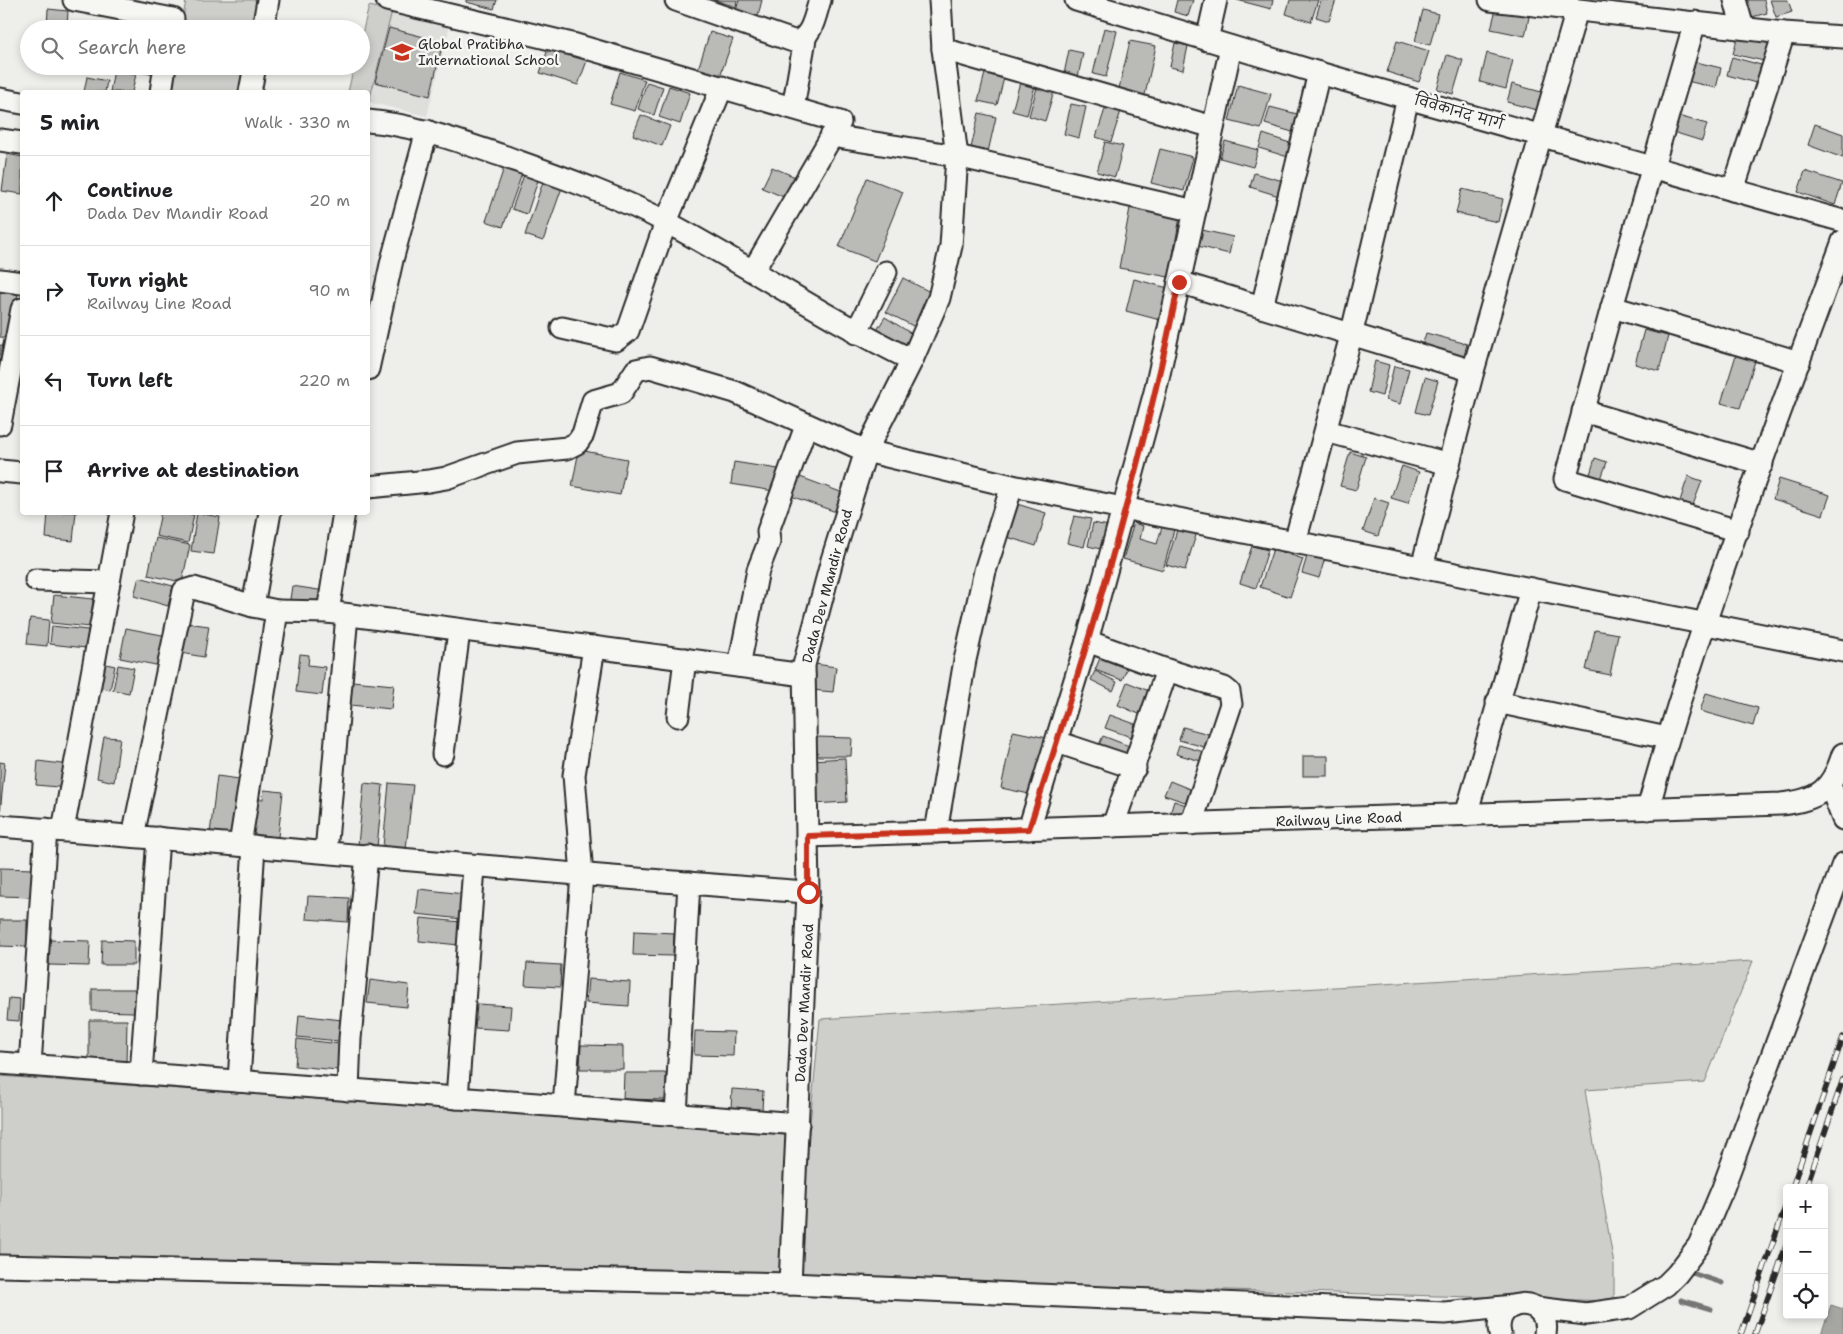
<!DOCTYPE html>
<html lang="en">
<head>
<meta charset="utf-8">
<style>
  body { margin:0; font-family:"Shantell Sans","Playpen Sans Deva",sans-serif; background:#f2f2f2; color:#202124 }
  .controls { position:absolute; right:15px; bottom:15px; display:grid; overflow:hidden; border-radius:5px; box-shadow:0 2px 8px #0003 }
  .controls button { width:45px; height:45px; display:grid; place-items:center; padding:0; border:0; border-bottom:1px solid #e0e0e0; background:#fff; color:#202124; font:25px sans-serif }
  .stop { position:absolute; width:15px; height:15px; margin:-11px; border:4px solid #c8321e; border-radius:50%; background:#fff }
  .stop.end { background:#c8321e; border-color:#fff; box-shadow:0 1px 5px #0008 }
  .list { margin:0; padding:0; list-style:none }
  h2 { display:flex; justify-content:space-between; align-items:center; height:65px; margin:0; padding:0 20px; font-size:21px }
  h2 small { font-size:16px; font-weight:400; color:#757577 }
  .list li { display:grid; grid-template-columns:32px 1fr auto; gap:15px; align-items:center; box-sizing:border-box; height:90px; padding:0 20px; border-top:1px solid #e0e0e0 }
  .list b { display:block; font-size:19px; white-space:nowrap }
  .list p { margin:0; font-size:16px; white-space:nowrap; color:#757577 }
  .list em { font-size:16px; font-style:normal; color:#757577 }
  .icon { flex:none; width:28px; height:28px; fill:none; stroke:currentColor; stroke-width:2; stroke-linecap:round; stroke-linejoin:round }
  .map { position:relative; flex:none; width:1843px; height:1334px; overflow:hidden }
  .search { position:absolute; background:#fff; box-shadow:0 2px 8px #0003; left:20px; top:20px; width:350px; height:55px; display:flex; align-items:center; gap:12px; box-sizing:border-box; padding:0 18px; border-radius:28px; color:#757577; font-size:19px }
  .panel { position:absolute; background:#fff; box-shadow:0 2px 8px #0003; left:20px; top:90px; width:350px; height:425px; border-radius:5px }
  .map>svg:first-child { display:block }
  .built { fill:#dededb }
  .green { fill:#cececa; stroke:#7c7c7a }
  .water { fill:#a6a6a3; stroke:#757573 }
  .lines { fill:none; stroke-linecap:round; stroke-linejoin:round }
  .stream { stroke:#757573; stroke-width:5 }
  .building { fill:#babab7; stroke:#2b2b2b }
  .minor-casing { stroke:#2b2b2b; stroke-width:25 }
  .minor { stroke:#f6f6f2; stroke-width:21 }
  .rail-casing { stroke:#2b2b2b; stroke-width:5.5 }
  .rail { stroke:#f6f6f2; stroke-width:4; stroke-dasharray:11; stroke-linecap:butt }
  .route { stroke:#c8321e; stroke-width:6 }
  .labels { text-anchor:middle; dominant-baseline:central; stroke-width:5; stroke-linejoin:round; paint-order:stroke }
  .poi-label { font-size:14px; fill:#2b2b2b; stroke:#f6f6f2; text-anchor:start }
  .street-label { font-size:14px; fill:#2b2b2b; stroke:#f6f6f2 }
</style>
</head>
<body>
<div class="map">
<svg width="1843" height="1334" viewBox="0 0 1843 1334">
  <rect width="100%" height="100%" fill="#eeeeea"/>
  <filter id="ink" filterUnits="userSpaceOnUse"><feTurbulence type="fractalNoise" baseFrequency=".02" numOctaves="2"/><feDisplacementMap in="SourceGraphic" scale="10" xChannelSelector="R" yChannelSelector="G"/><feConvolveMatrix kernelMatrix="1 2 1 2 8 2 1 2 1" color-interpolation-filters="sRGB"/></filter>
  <g filter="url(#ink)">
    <!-- built -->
    <polygon class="built" points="369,6 450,25 427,116 368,102 368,92 348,92 354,66 361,66 361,38"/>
    <!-- green -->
    <g class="green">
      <polygon points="186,0 260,0 254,29 181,29"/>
      <polygon points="369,6 392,11 369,102 368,92 348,92 354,66 361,66 361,38"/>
      <polygon points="176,66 246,66 241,92 172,92"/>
      <polygon points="1753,961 1705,1082 1585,1090 1614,1265 1614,1301 0,1255 0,1076 809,1134 820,1019"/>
    </g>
    <!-- water -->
    <polygon class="water" points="1831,1305 1843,1309 1843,1334 1821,1334"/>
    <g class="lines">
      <!-- stream -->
      <g class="stream">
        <polyline points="1689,1272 1722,1283"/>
        <polyline points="1681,1300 1711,1309"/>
      </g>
    </g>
    <!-- building -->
    <g class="building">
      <polygon points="466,0 497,0 494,9 466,2"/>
      <polygon points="714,0 737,0 736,7"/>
      <polygon points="739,0 762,0 757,20 735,14"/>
      <polygon points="1177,0 1193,0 1188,16 1174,12"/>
      <polygon points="1237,0 1273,0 1271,9"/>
      <polygon points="1290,0 1318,0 1311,22 1286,14"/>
      <polygon points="1321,0 1336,0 1329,21 1316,17"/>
      <polygon points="1739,0 1764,0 1767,13 1744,19"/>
      <polygon points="1770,0 1788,0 1792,12 1776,17"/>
      <polygon points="48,9 68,11 67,29 47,29"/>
      <polygon points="1496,9 1529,17 1525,36 1491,29"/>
      <polygon points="1423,10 1438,14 1430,45 1415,41"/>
      <polygon points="389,28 443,42 430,96 375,82"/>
      <polygon points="1104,28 1117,31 1106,77 1093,74"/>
      <polygon points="710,32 733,39 719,79 697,72"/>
      <polygon points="1738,35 1769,42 1764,61 1733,54"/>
      <polygon points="1130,41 1156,46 1144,99 1118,93"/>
      <polygon points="1397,41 1429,51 1419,82 1387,72"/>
      <polygon points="1175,43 1188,46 1183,70 1170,67"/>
      <polygon points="549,46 588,58 578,85 540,73"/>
      <polygon points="1069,50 1083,53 1078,77 1064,74"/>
      <polygon points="1487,53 1513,60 1506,89 1480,82"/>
      <polygon points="1447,55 1463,60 1453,94 1437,89"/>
      <polygon points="1732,57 1761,65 1756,83 1727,75"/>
      <polygon points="1692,61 1721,68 1716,88 1687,81"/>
      <polygon points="139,66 165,66 164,76 138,72"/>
      <polygon points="986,69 1005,74 997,105 978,101"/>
      <polygon points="114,70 136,74 132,92 110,92"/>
      <polygon points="620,72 645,80 635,111 610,104"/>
      <polygon points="87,77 107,81 105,92 84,92"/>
      <polygon points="647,82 663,87 654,115 638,109"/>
      <polygon points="1020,82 1035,86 1027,115 1012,111"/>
      <polygon points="1038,84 1055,88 1045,121 1029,116"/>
      <polygon points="1512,84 1545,93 1540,111 1507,102"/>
      <polygon points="1238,85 1271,94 1261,129 1229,121"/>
      <polygon points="669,86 690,93 680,124 659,117"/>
      <polygon points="1071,104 1086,107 1079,138 1064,134"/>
      <polygon points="1106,106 1121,111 1111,142 1096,137"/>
      <polygon points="1270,107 1301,115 1296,133 1265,124"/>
      <polygon points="979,113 996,117 988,152 971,148"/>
      <polygon points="641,115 670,126 662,146 633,135"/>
      <polygon points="1678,116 1707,124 1702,141 1673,132"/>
      <polygon points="1815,124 1843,134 1843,158 1808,145"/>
      <polygon points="1263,134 1293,144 1288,157 1259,148"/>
      <polygon points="1225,141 1258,150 1253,167 1220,158"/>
      <polygon points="1105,142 1123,146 1115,177 1097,172"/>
      <polygon points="1160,149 1193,157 1184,191 1151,183"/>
      <polygon points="7,154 22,157 22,194 2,191"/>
      <polygon points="505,165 523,171 503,227 486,221"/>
      <polygon points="772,167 800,179 791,200 762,188"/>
      <polygon points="1805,171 1842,183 1835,205 1798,192"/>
      <polygon points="525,172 539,177 527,214 512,209"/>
      <polygon points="1254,173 1283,181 1279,196 1250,187"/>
      <polygon points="545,176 564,182 543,241 525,235"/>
      <polygon points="867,178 903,192 875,261 839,247"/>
      <polygon points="1462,189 1503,199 1498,222 1456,213"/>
      <polygon points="1130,208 1180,217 1169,277 1119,268"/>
      <polygon points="1202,230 1233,237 1229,254 1198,246"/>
      <polygon points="903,278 932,293 915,327 886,312"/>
      <polygon points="1134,279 1168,288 1160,320 1126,311"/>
      <polygon points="0,290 18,291 13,338 0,337"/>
      <polygon points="885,317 912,334 901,352 874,335"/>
      <polygon points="1644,330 1668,336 1659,371 1635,364"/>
      <polygon points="1426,333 1467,344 1462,364 1420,353"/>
      <polygon points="0,345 10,346 7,368 0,367"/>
      <polygon points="1736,355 1755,361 1740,408 1721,403"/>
      <polygon points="1375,361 1389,365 1382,396 1368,392"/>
      <polygon points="1394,366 1409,369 1400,404 1386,400"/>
      <polygon points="1425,377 1438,381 1428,415 1416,412"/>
      <polygon points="579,450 627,459 620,495 572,486"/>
      <polygon points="1350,452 1366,457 1356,490 1340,486"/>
      <polygon points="1595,458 1607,462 1599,484 1588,481"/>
      <polygon points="734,462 778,469 774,491 731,484"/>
      <polygon points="1402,466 1419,472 1408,503 1391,498"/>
      <polygon points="792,474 846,494 839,513 785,494"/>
      <polygon points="1688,476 1702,481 1693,505 1680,501"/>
      <polygon points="1779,479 1830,495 1823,515 1773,499"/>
      <polygon points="1374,498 1389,503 1378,536 1363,531"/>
      <polygon points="1017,504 1046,513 1036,546 1007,537"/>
      <polygon points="48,512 76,512 73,541 46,538"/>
      <polygon points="161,512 194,515 188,543 156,536"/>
      <polygon points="197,513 220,517 214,554 191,551"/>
      <polygon points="1074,516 1091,519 1084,547 1067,543"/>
      <polygon points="1093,523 1114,527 1109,551 1088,546"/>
      <polygon points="1134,523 1143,526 1140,539 1157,544 1163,523 1175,526 1163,570 1123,559"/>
      <polygon points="1178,527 1197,532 1185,570 1166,565"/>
      <polygon points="156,538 190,545 182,582 148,575"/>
      <polygon points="1252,546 1268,550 1256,588 1240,583"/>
      <polygon points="1273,549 1303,559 1290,597 1260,587"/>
      <polygon points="1308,553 1325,558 1319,578 1302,573"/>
      <polygon points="139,577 173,586 168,606 134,596"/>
      <polygon points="292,586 325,591 321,612 289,606"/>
      <polygon points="54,595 93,599 90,627 51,623"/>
      <polygon points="30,618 49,620 47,646 27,644"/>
      <polygon points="179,622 209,626 204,657 175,652"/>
      <polygon points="52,626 88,630 86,648 50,644"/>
      <polygon points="126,628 167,636 161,666 120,658"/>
      <polygon points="1595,630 1618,634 1610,675 1586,670"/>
      <polygon points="300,654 309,655 308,665 325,667 322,695 296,692"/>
      <polygon points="1100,658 1127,669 1122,680 1095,670"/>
      <polygon points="102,663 115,666 110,690 97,687"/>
      <polygon points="815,664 836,667 833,692 812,690"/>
      <polygon points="118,665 134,668 129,693 113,690"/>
      <polygon points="1095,671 1117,682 1113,691 1091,680"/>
      <polygon points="352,681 394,685 391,709 350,705"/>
      <polygon points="1127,682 1149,691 1139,714 1118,705"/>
      <polygon points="1706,693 1758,708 1753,726 1700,711"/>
      <polygon points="1110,715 1135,724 1131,737 1105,728"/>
      <polygon points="1183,727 1212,735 1208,748 1179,740"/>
      <polygon points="1013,731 1047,738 1034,795 1001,788"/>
      <polygon points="1103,736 1129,746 1124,759 1097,749"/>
      <polygon points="104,737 120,738 114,782 97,778"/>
      <polygon points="816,737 852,738 851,756 816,756"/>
      <polygon points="1179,745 1204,752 1201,761 1176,754"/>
      <rect x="1303" y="756" width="25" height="20"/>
      <polygon points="845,758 847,802 813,804 811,760"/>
      <polygon points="38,761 70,765 68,788 36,785"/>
      <polygon points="0,762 5,763 0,814"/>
      <polygon points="217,776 247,780 239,838 210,834"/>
      <polygon points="1170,781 1192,790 1188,803 1164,795"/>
      <polygon points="364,783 383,785 377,847 358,845"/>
      <polygon points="389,783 413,785 406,849 383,847"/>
      <polygon points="264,790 283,792 278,837 248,834 256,799 263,799"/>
      <polygon points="1174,801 1186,805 1182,818 1170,814"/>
      <polygon points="0,868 34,869 33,897 0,896"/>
      <polygon points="419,889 464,894 462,919 416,914"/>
      <polygon points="308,896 349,898 348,922 306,919"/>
      <polygon points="421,918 461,922 459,945 419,941"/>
      <polygon points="0,920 27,920 27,947 0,946"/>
      <polygon points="634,931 674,933 673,956 633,955"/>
      <polygon points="50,940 90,941 89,966 49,965"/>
      <polygon points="102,940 134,941 134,965 101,965"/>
      <polygon points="527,963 561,965 560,987 525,985"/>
      <polygon points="588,979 630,982 629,1006 586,1003"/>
      <polygon points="370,980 409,985 407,1007 367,1003"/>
      <polygon points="92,989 135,989 134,1012 92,1011"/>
      <polygon points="9,998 20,999 19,1021 7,1020"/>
      <polygon points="477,1004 511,1006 509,1030 475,1028"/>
      <polygon points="299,1015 342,1020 339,1041 297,1037"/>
      <polygon points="89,1020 127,1020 126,1065 89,1064"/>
      <polygon points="695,1031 734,1032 733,1056 694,1055"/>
      <polygon points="297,1039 340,1044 338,1070 295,1066"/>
      <polygon points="581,1045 623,1046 623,1069 580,1069"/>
      <polygon points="624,1073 666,1073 666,1100 623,1099"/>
      <polygon points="732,1089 763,1091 762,1111 731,1109"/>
    </g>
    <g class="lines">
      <!-- minor casing -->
      <g class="minor-casing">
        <g id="minor">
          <polyline points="74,0 173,19"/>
          <polyline points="387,0 576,45 840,122 753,271"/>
          <path d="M676 0 796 42C813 36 815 15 820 0"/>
          <polyline points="1076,0 1319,73 1843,221"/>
          <polyline points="1490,0 1784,33 1843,37"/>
          <polyline points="1735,0 1743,28"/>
          <polyline points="1695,22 1612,307 1565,479 1738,531"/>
          <polyline points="263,29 268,0"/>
          <polyline points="1207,40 1216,0"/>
          <polyline points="943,49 1213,127"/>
          <polyline points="161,92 165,66"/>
          <polyline points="250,92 255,66"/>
          <polyline points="0,99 22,103"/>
          <polyline points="793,108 805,39"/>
          <path d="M368 121C415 125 458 141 503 156 556 175 618 196 668 223 750 267 827 319 912 360"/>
          <polyline points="831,136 957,156 1195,211"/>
          <polyline points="0,140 22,143"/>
          <polyline points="1733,190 1784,33"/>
          <polyline points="0,280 22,283"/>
          <polyline points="1179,282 1473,371"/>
          <polyline points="1262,307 1319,73"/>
          <polyline points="1612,307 1799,362"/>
          <polyline points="562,328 616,340 628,331 666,222 722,87"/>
          <polyline points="856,333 886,272"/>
          <polyline points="368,369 392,260 427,131"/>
          <polyline points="1583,411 1762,464"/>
          <polyline points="0,424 22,309"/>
          <polyline points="1326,431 1449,464"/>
          <polyline points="0,471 22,473"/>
          <polyline points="368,487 429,481 446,478 517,453 567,448 577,443 583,434 593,401 621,393 636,370 650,367 735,392 866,451 1012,486 1843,651"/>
          <polyline points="344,512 328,612 804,675"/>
          <polyline points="1295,542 1351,336 1408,98"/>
          <polyline points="1422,567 1473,371 1577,10"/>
          <polyline points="36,580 109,582"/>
          <polyline points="277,611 328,612"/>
          <polyline points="1087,641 1167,670 1224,688 1229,692 1231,704 1191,824"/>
          <polyline points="739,666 758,570 769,542 768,531 806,426"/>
          <polyline points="1497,702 1667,738"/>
          <polyline points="678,716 685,659"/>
          <polyline points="1057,742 1135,768"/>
          <polyline points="443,754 459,631"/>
          <polyline points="1830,785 1843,819"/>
          <path d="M1648 809C1700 617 1775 428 1843 241"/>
          <polyline points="1466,815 1531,589"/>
          <path d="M0 826C270 846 539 873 808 892"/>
          <polyline points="1113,826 1167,670"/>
          <polyline points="1029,829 1087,641 1155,392 1231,47"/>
          <polyline points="63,830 122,512"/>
          <polyline points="936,832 965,660 985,571 1012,486"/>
          <polyline points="133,836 184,591 194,588 253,606"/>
          <path d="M808 836 1781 804C1819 800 1832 790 1843 754"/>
          <polyline points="240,845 277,611 253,606 270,512"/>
          <polyline points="326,852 347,615"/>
          <polyline points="0,1063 798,1124"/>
          <polyline points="30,1065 46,829"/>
          <polyline points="141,1074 158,838"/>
          <polyline points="239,1081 254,846"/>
          <polyline points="348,1090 350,1039 367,855"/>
          <polyline points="457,1098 474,867"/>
          <polyline points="564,1106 582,875 574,775 594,647"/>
          <polyline points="676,1115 689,883"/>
          <polyline points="0,1266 790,1284 1445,1313 1513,1306"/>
          <polyline points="790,1284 808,892 804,665 832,560 866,451 912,360 939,298 951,246 957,156 943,49 940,0"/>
          <polyline points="1536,1308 1586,1314 1629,1308 1666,1285 1677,1274 1699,1245 1723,1188 1843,864"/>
          <path d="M1500 1334C1491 1296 1552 1293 1545 1334"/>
        </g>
      </g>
      <!-- minor -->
      <use href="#minor" class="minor"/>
      <!-- rail casing -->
      <g class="rail-casing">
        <g id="rail">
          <polyline points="1792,1188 1843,1037"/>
          <polyline points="1806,1188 1843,1079"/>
          <polyline points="1741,1334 1787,1202"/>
          <polyline points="1755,1334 1787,1243"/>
        </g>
      </g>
      <!-- rail -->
      <use href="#rail" class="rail"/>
    </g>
  </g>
  <g class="lines" filter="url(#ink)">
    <!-- route -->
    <path class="route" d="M808 892V836L1029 829C1087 650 1142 467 1179 282"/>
  </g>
  <!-- icons -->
  <defs>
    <g id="school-bare" transform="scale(1.725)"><path d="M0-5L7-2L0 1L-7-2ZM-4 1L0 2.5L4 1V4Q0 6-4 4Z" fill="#c8321e" stroke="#f6f6f2" stroke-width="2.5" paint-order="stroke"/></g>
  </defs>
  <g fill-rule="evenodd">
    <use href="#school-bare" x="402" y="52"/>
  </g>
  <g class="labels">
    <!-- poi labels -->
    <g class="poi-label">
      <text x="418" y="44">Global Pratibha<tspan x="418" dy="16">International School</tspan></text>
    </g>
    <!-- street labels -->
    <g class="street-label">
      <text transform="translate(1459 112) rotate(16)">विवेकानंद मार्ग</text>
      <text transform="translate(827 586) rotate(-75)">Dada Dev Mandir Road</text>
      <text transform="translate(1339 819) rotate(-2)">Railway Line Road</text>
      <text transform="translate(804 1003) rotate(-87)">Dada Dev Mandir Road</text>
    </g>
  </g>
</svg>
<div class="controls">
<button>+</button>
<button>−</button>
<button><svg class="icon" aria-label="locate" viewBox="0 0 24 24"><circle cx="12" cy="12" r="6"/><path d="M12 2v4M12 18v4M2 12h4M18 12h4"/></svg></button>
</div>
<div class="stop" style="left:808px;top:892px"></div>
<div class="stop end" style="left:1179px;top:282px"></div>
<div class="search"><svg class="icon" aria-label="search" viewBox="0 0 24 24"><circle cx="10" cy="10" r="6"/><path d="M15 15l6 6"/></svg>Search here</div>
<section class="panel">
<h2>5 min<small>Walk · 330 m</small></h2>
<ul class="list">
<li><svg class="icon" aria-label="ahead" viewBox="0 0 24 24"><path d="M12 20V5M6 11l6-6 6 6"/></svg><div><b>Continue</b><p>Dada Dev Mandir Road</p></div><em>20 m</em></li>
<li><svg class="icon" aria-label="right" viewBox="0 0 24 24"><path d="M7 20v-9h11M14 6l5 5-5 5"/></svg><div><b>Turn right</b><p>Railway Line Road</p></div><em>90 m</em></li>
<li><svg class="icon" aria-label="left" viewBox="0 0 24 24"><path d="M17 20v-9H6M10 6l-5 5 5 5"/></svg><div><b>Turn left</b></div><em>220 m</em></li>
<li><svg class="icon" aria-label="arrive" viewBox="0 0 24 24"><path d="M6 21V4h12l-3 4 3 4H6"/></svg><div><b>Arrive at destination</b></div></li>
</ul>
</section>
</div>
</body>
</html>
